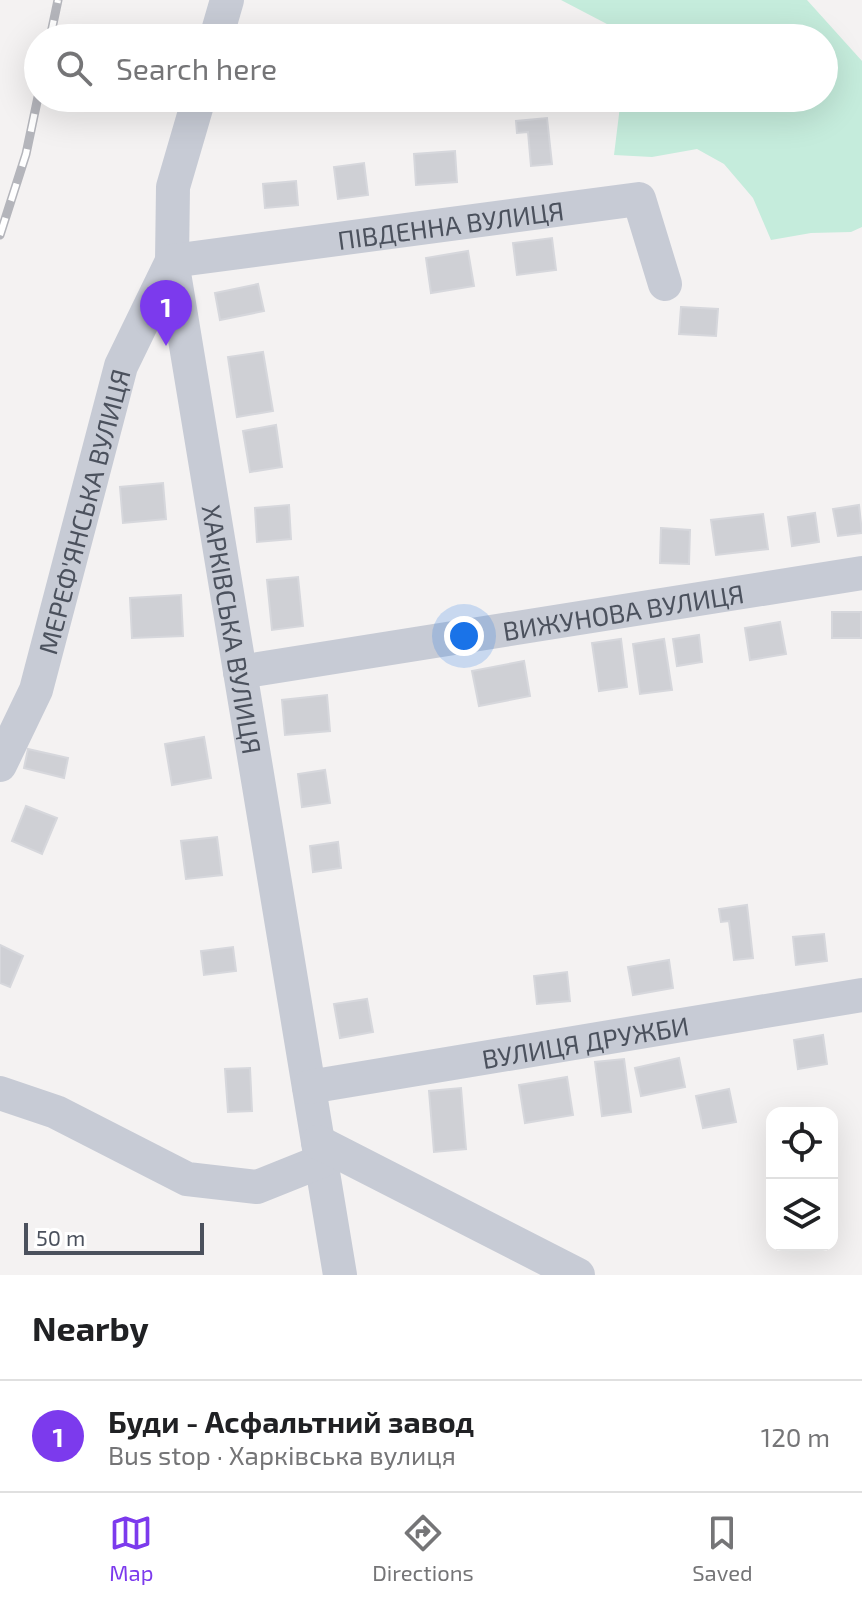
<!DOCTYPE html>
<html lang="en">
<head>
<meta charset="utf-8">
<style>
  body { margin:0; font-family:"Exo 2",sans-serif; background:#f6f6f6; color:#202124 }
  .controls { position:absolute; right:24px; bottom:24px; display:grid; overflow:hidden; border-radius:16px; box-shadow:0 8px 32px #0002 }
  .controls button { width:72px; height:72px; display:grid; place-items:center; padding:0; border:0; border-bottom:2px solid #e0e0e0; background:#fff; color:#202124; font:40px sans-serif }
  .scale { position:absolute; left:24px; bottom:20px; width:180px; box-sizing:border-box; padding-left:8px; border:4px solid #4b515d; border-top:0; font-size:22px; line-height:28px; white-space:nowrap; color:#4b515d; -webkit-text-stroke:6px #fff; paint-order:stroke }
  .you { position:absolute; left:464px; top:636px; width:28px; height:28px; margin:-20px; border:6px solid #fff; border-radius:50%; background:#1a73e8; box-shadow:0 0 0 12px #1a73e833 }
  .badge { display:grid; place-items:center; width:52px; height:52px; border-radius:50%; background:#7c3aed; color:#fff; font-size:26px; font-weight:700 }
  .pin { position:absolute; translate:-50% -66px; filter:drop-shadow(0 2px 4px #0008) }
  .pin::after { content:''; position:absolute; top:42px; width:28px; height:24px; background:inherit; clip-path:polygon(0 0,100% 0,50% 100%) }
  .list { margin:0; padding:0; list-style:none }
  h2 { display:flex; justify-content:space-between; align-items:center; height:104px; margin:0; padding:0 32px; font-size:34px }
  h2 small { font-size:26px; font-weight:400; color:#757577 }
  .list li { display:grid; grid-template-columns:52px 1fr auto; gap:24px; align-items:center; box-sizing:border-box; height:112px; padding:0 32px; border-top:2px solid #e0e0e0 }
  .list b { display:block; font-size:30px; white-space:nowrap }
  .list p { margin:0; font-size:26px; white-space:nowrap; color:#757577 }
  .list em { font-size:26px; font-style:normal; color:#757577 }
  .icon { flex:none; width:44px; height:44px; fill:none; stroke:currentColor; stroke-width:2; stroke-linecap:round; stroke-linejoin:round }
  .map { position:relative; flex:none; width:862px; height:1275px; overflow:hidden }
  .search { position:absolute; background:#fff; box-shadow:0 8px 32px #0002; left:24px; right:24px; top:24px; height:88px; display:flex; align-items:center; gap:20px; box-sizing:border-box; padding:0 28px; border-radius:44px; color:#757577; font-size:30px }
  .sheet { height:216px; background:#fff }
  nav { display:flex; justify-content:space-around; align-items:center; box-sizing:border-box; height:112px; border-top:2px solid #e0e0e0; background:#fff; font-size:22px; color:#757577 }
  nav a { display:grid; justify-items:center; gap:4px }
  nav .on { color:#7c3aed }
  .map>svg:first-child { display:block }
  .green { fill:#c5ecdc }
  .building { fill:#cfd0d5; stroke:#d6d7dc; stroke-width:2 }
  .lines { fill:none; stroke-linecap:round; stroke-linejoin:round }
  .minor { stroke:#c7cbd5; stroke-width:34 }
  .rail-casing { stroke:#b4b5bb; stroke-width:9 }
  .rail { stroke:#fff; stroke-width:6; stroke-dasharray:18; stroke-linecap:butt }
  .labels { text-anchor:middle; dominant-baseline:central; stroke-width:6; stroke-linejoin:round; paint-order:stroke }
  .street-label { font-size:26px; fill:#4b515d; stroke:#fff }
</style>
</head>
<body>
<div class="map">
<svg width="862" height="1275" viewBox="0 0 862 1275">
  <rect width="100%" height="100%" fill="#f4f2f2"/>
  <!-- green -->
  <polygon class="green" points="561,0 807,0 862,61 862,227 851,232 811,233 771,240 753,198 724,164 697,149 652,157 614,155 621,98 824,98 824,38 629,38 628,35"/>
  <!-- building -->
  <g class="building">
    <polygon points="547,118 552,164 531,166 528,132 517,133 516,121"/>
    <polygon points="455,151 457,182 416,185 414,154"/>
    <polygon points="364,163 368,195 338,199 334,167"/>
    <polygon points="296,181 298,205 265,208 263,184"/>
    <polygon points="552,238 556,270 517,275 513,243"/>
    <polygon points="468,251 474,286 431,293 426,258"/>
    <polygon points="258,284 264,311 220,320 215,293"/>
    <polygon points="681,307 718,309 716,336 679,334"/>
    <polygon points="263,352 273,411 237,417 228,357"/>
    <polygon points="276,425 282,467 250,472 243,431"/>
    <polygon points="163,483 166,519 123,523 120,487"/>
    <polygon points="289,505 291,539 257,542 255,508"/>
    <polygon points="859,505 862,533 838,536 833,509"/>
    <polygon points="815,513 819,542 792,546 788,517"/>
    <polygon points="763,514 768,549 716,555 711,520"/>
    <polygon points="661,528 690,530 689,564 660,563"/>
    <polygon points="298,577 303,626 272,630 267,580"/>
    <polygon points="181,595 183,636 132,638 130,598"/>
    <rect x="832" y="612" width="29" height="26"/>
    <polygon points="780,622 786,654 750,660 745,628"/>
    <polygon points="699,635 702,662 677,666 673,639"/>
    <polygon points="621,639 627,687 599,691 592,643"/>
    <polygon points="664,639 672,690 640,694 633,644"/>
    <polygon points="524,661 530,696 479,706 472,671"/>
    <polygon points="327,695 330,731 285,735 282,700"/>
    <polygon points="204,737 211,778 172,785 165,744"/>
    <polygon points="28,749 68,758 64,778 24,768"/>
    <polygon points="325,770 330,803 302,807 298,774"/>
    <polygon points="26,806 57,818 42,854 12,841"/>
    <polygon points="217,837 222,875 186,879 181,841"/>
    <polygon points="338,842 341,868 313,872 310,846"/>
    <polygon points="747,905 753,958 734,960 729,921 721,922 719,909"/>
    <polygon points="824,934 827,961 796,965 793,937"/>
    <polygon points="0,945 23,956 10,987 0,983"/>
    <polygon points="233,947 236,971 204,975 201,951"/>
    <polygon points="669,960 673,988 633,995 628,967"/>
    <polygon points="567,972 570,1001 537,1004 534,976"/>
    <polygon points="367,999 373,1032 340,1038 334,1004"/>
    <polygon points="823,1035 827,1064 798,1069 794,1040"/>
    <polygon points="679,1058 685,1087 641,1096 635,1068"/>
    <polygon points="624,1059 631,1112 602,1116 595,1062"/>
    <polygon points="250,1068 252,1111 228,1112 225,1069"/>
    <polygon points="567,1077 573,1115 525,1123 519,1085"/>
    <polygon points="461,1088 466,1149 434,1152 429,1091"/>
    <polygon points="729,1089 736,1122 703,1128 696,1096"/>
  </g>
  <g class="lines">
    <!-- minor -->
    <g class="minor">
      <polyline points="216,38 227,0"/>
      <path id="s1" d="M199 98 173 187 172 261 340 1275"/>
      <path id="s2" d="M240 672 862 573"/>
      <path id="s3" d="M0 765 36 690 121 366 172 261 639 199 665 284"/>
      <path id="s4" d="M309 1087 862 995"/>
      <polyline points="0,1093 56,1112 187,1179 257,1187 322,1161"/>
      <polyline points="318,1142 578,1275"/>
    </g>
    <!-- rail casing -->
    <g class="rail-casing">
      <g id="rail">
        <polyline points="50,38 58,0"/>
        <polyline points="0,235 26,154 38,97"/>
      </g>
    </g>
    <!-- rail -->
    <use href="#rail" class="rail"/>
  </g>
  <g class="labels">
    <!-- street labels -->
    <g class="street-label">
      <text stroke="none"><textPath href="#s3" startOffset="816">ПІВДЕННА ВУЛИЦЯ</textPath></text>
      <text stroke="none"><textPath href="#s3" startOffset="268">МЕРЕФ'ЯНСЬКА ВУЛИЦЯ</textPath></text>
      <text stroke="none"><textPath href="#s2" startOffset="388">ВИЖУНОВА ВУЛИЦЯ</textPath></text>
      <text stroke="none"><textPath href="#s1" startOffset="540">ХАРКІВСЬКА ВУЛИЦЯ</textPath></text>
      <text stroke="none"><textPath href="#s4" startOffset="280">ВУЛИЦЯ ДРУЖБИ</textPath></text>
    </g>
  </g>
</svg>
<div class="controls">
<button><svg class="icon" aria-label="locate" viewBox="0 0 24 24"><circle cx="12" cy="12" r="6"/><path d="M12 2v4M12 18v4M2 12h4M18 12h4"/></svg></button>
<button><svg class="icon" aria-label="layers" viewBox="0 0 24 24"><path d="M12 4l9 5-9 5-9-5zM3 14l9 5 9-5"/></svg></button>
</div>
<div class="scale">50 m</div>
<div class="you"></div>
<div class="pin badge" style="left:166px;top:346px">1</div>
<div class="search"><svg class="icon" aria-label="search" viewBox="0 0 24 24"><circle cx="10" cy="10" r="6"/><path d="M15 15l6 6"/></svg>Search here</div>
</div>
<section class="sheet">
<h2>Nearby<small></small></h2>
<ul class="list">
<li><span class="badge">1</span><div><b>Буди - Асфальтний завод</b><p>Bus stop · Харківська вулиця</p></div><em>120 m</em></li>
</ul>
</section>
<nav>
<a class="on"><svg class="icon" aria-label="map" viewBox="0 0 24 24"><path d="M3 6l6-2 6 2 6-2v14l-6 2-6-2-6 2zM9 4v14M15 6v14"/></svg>Map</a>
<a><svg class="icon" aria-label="directions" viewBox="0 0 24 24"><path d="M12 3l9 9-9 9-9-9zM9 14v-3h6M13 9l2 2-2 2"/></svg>Directions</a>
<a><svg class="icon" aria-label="saved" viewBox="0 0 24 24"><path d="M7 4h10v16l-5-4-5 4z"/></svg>Saved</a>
</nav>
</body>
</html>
